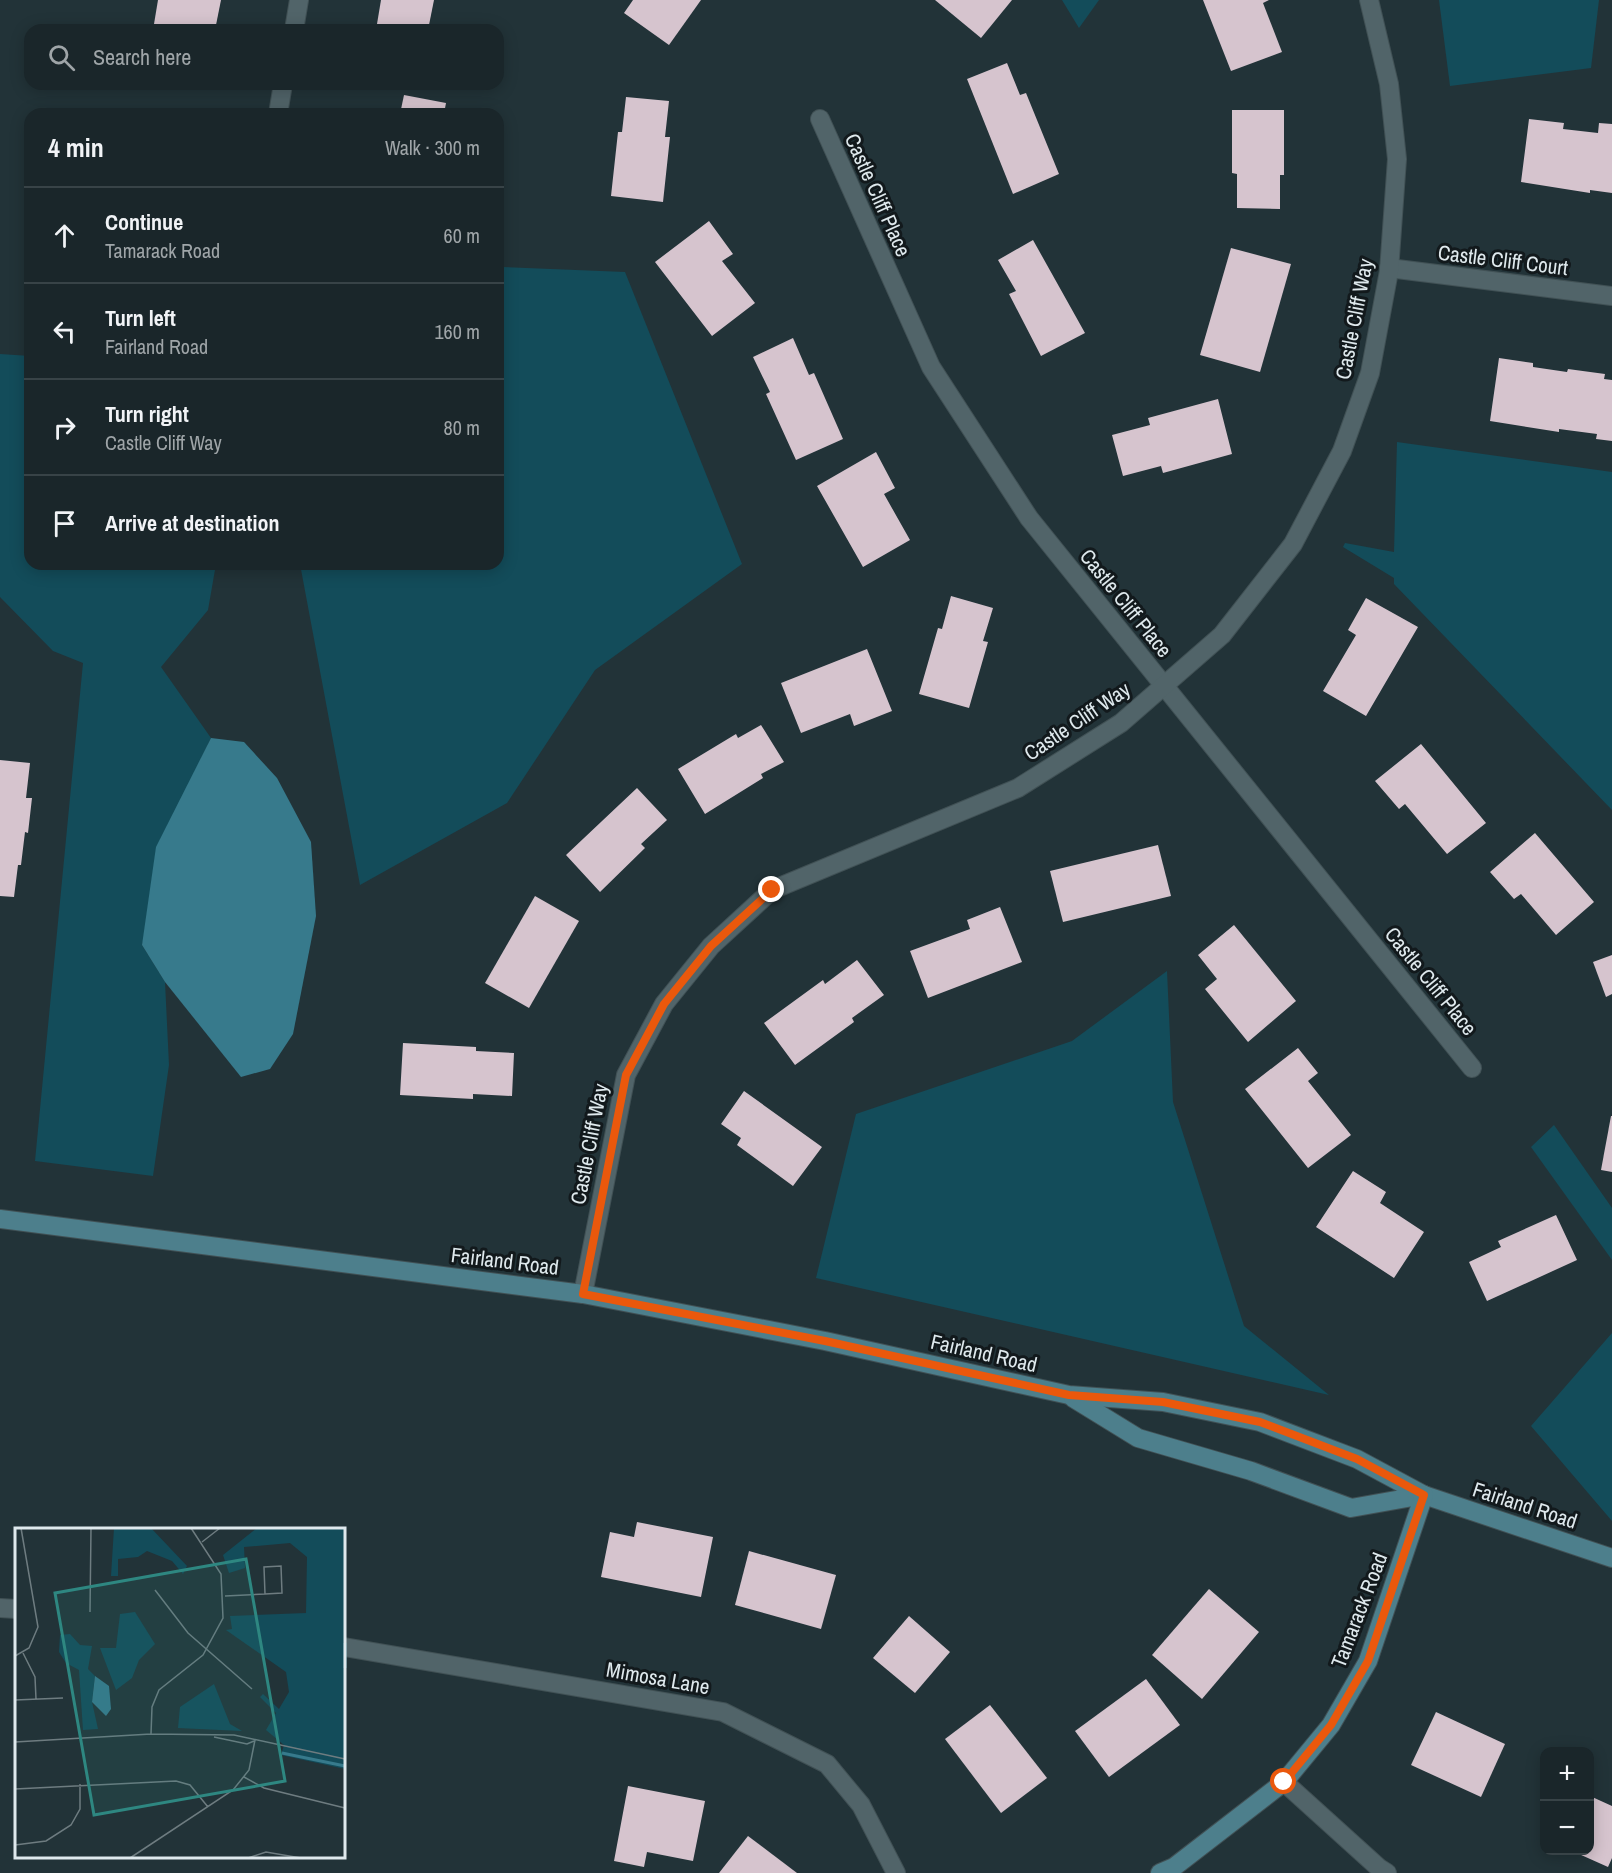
<!DOCTYPE html>
<html lang="en">
<head>
<meta charset="utf-8">
<style>
  body { margin:0; font-family:"Archivo Narrow",sans-serif; background:#273236; color:#f1f3f6 }
  .controls { position:absolute; right:18px; bottom:18px; display:grid; overflow:hidden; border-radius:12px; box-shadow:0 3px 15px #0003 }
  .controls button { width:54px; height:54px; display:grid; place-items:center; padding:0; border:0; border-bottom:2px solid #384347; background:#1a262a; color:#f1f3f6; font:30px sans-serif }
  .stop { position:absolute; width:18px; height:18px; margin:-14px; border:4px solid #ea580c; border-radius:50%; background:#fff }
  .stop.end { background:#ea580c; border-color:#fff; box-shadow:0 2px 6px #0008 }
  .list { margin:0; padding:0; list-style:none }
  h2 { display:flex; justify-content:space-between; align-items:center; height:78px; margin:0; padding:0 24px; font-size:26px }
  h2 small { font-size:20px; font-weight:400; color:#9fa5a8 }
  .list li { display:grid; grid-template-columns:39px 1fr auto; gap:18px; align-items:center; box-sizing:border-box; height:96px; padding:0 24px; border-top:2px solid #384347 }
  .list b { display:block; font-size:22px; white-space:nowrap }
  .list p { margin:0; font-size:20px; white-space:nowrap; color:#9fa5a8 }
  .list em { font-size:20px; font-style:normal; color:#9fa5a8 }
  .icon { flex:none; width:33px; height:33px; fill:none; stroke:currentColor; stroke-width:2; stroke-linecap:round; stroke-linejoin:round }
  .map { position:relative; flex:none; width:1612px; height:1873px; overflow:hidden }
  .search { position:absolute; background:#1a262a; box-shadow:0 3px 15px #0003; left:24px; top:24px; width:480px; height:66px; display:flex; align-items:center; gap:15px; box-sizing:border-box; padding:0 21px; border-radius:18px; color:#9fa5a8; font-size:22px }
  .panel { position:absolute; background:#1a262a; box-shadow:0 3px 15px #0003; left:24px; top:108px; width:480px; height:462px; border-radius:18px }
  .map>svg:first-child { display:block }
  .green { fill:#134c5a }
  .water { fill:#377a8c }
  .building { fill:#d6c4ce }
  .lines { fill:none; stroke-linecap:round; stroke-linejoin:round }
  .street-casing { stroke:#415155; stroke-width:20 }
  .secondary-casing { stroke:#415155; stroke-width:20 }
  .street { stroke:#516469; stroke-width:18 }
  .secondary { stroke:#4d7f8c; stroke-width:18 }
  .route { stroke:#ea580c; stroke-width:8 }
  .labels { text-anchor:middle; dominant-baseline:central; stroke-width:6; stroke-linejoin:round; paint-order:stroke }
  .street-label { font-size:21px; fill:#dfe9ed; stroke:#12191c }
  .inset-river { fill:none; stroke:#377a8c; stroke-width:3 }
  .inset-road { fill:none; stroke:#6e7c80; stroke-width:1.5 }
  .view { fill:#2e8781; fill-opacity:0.15; stroke:#2e8781; stroke-width:3 }
  .inset-edge { fill:none; stroke:#dfe9ed; stroke-width:3 }
</style>
</head>
<body>
<div class="map">
<svg width="1612" height="1873" viewBox="0 0 1612 1873">
  <rect width="100%" height="100%" fill="#223338"/>
  <!-- green -->
  <g class="green">
    <polygon points="1062,0 1099,0 1079,28"/>
    <polygon points="1439,0 1599,0 1591,68 1450,86"/>
    <polygon points="501,267 625,272 742,564 595,670 507,803 360,885 300,564 498,564 498,280"/>
    <polygon points="0,354 30,356 30,564 216,564 208,610 161,667 211,738 186,790 142,945 165,982 169,1065 153,1176 35,1161 83,663 53,651 0,597"/>
    <polygon points="1397,442 1612,472 1612,810 1394,584 1394,578 1343,547 1345,543 1394,552"/>
    <polygon points="1167,971 1173,1102 1244,1326 1329,1395 816,1278 856,1114 1072,1041"/>
    <polygon points="1554,1125 1612,1208 1612,1260 1531,1147"/>
    <polygon points="1612,1333 1612,1521 1531,1426"/>
  </g>
  <!-- water -->
  <polygon class="water" points="211,738 244,742 277,778 311,842 316,916 293,1034 270,1069 241,1077 165,982 142,945 156,847"/>
  <!-- building -->
  <g class="building">
    <polygon points="158,0 221,0 215,30 153,30"/>
    <polygon points="381,0 434,0 428,30 376,30"/>
    <polygon points="633,0 701,0 669,45 624,13"/>
    <polygon points="935,0 1012,0 981,38"/>
    <polygon points="1203,0 1269,0 1263,3 1282,52 1231,71"/>
    <polygon points="1007,63 1020,95 1026,93 1059,174 1013,194 967,79"/>
    <polygon points="404,95 446,103 444,114 400,114"/>
    <polygon points="626,97 669,101 665,137 670,137 663,202 611,196 618,132 622,132"/>
    <polygon points="1232,110 1284,110 1284,175 1280,175 1280,209 1237,208 1237,174 1232,173"/>
    <polygon points="1529,119 1564,123 1563,129 1598,133 1599,123 1612,124 1612,193 1590,190 1590,193 1521,182"/>
    <polygon points="709,221 733,254 722,261 755,303 712,336 655,262"/>
    <polygon points="1033,240 1085,333 1041,356 1009,294 1016,291 998,260"/>
    <polygon points="1231,248 1291,264 1260,372 1200,355"/>
    <polygon points="793,338 809,375 814,373 843,439 796,460 766,394 770,392 753,357"/>
    <polygon points="1499,358 1533,363 1533,367 1567,372 1568,369 1605,374 1604,379 1612,380 1612,441 1596,439 1597,434 1559,429 1559,432 1490,421"/>
    <polygon points="1218,399 1232,454 1163,473 1161,466 1123,476 1112,435 1150,425 1148,418"/>
    <polygon points="876,452 895,488 884,494 910,540 863,567 817,486"/>
    <polygon points="951,596 993,608 983,641 988,642 969,708 919,694 938,628 942,629"/>
    <polygon points="1366,598 1418,627 1366,716 1323,691 1356,635 1348,630"/>
    <polygon points="867,649 892,711 854,726 850,714 801,733 781,683"/>
    <polygon points="761,725 784,762 761,774 763,778 705,814 678,769 736,734 738,738"/>
    <polygon points="1421,744 1486,823 1447,854 1405,804 1399,809 1375,781"/>
    <polygon points="0,760 30,763 26,798 32,798 28,833 25,832 21,865 18,865 14,897 0,896"/>
    <polygon points="637,788 667,820 641,844 645,848 600,892 566,855"/>
    <polygon points="1535,833 1594,902 1556,935 1521,894 1514,899 1490,872"/>
    <polygon points="1158,845 1171,896 1063,922 1050,871"/>
    <polygon points="535,896 579,921 529,1008 485,983"/>
    <polygon points="1000,907 1022,962 928,998 910,951 970,929 967,920"/>
    <polygon points="1234,925 1296,1001 1248,1042 1205,989 1217,979 1198,955"/>
    <polygon points="1612,955 1612,994 1606,997 1593,962"/>
    <polygon points="857,960 884,995 852,1018 854,1022 795,1065 764,1023 823,980 825,984"/>
    <polygon points="403,1043 476,1047 476,1051 514,1053 512,1096 473,1094 473,1099 400,1095"/>
    <polygon points="1298,1048 1318,1073 1308,1081 1351,1135 1308,1168 1245,1089"/>
    <polygon points="744,1091 822,1147 793,1186 737,1145 741,1138 721,1124"/>
    <polygon points="1611,1116 1612,1116 1612,1172 1601,1170"/>
    <polygon points="1353,1171 1386,1192 1380,1203 1424,1232 1394,1278 1316,1227"/>
    <polygon points="1556,1215 1577,1260 1487,1301 1469,1262 1501,1247 1498,1241"/>
    <polygon points="637,1522 713,1537 701,1597 601,1577 610,1532 634,1537"/>
    <polygon points="749,1551 836,1575 821,1629 735,1605"/>
    <polygon points="1209,1589 1259,1632 1202,1699 1152,1655"/>
    <polygon points="909,1616 950,1652 915,1693 873,1658"/>
    <polygon points="1146,1679 1180,1725 1109,1777 1075,1731"/>
    <polygon points="990,1705 1047,1778 1001,1813 945,1739"/>
    <polygon points="1436,1712 1505,1744 1481,1797 1411,1765"/>
    <polygon points="628,1786 705,1801 693,1861 647,1852 644,1867 614,1861"/>
    <polygon points="1590,1796 1612,1806 1612,1858 1608,1867 1570,1850 1590,1850"/>
    <polygon points="748,1836 797,1873 719,1873"/>
  </g>
  <g class="lines">
    <!-- street casing -->
    <g class="street-casing">
      <g id="street">
        <polyline points="294,30 299,0"/>
        <polyline points="278,114 283,84"/>
        <polyline points="820,119 931,367 1029,518 1472,1068"/>
        <polyline points="1389,268 1612,296"/>
        <polyline points="583,1294 626,1075 664,1004 711,946 772,890 1018,788 1121,723 1222,635 1293,544 1342,451 1370,373 1389,271 1397,159 1389,84 1369,0"/>
        <polyline points="0,1608 16,1609"/>
        <polyline points="344,1647 723,1712 827,1764 861,1805 896,1873"/>
        <polyline points="1284,1782 1379,1868 1387,1873"/>
      </g>
    </g>
    <!-- secondary casing -->
    <g class="secondary-casing">
      <g id="secondary">
        <polyline points="0,1219 583,1294 825,1341 1069,1395 1163,1402 1260,1422 1357,1459 1424,1495 1612,1558"/>
        <polyline points="1073,1398 1138,1438 1251,1471 1351,1508 1424,1495"/>
        <polyline points="1160,1873 1174,1867 1284,1782 1331,1725 1368,1661 1424,1495"/>
      </g>
    </g>
    <!-- street -->
    <use href="#street" class="street"/>
    <!-- secondary -->
    <use href="#secondary" class="secondary"/>
  </g>
  <g class="lines">
    <!-- route -->
    <polyline class="route" points="772,890 711,946 664,1004 626,1075 583,1294 825,1341 1069,1395 1163,1402 1260,1422 1357,1459 1424,1495 1368,1661 1331,1725 1284,1782"/>
  </g>
  <g class="labels">
    <!-- street labels -->
    <g class="street-label">
      <text transform="translate(878 195) rotate(66)">Castle Cliff Place</text>
      <text transform="translate(1503 260) rotate(7)">Castle Cliff Court</text>
      <text transform="translate(1354 319) rotate(-79)">Castle Cliff Way</text>
      <text transform="translate(1126 603) rotate(51)">Castle Cliff Place</text>
      <text transform="translate(1077 721) rotate(-34)">Castle Cliff Way</text>
      <text transform="translate(1431 981) rotate(51)">Castle Cliff Place</text>
      <text transform="translate(589 1144) rotate(-79)">Castle Cliff Way</text>
      <text transform="translate(505 1261) rotate(7)">Fairland Road</text>
      <text transform="translate(984 1353) rotate(13)">Fairland Road</text>
      <text transform="translate(1525 1505) rotate(18)">Fairland Road</text>
      <text transform="translate(1359 1610) rotate(-69)">Tamarack Road</text>
      <text transform="translate(658 1678) rotate(10)">Mimosa Lane</text>
    </g>
  </g>
  <!-- overview -->
  <g transform="translate(15 1528)">
    <rect width="330" height="330" fill="#223338"/>
    <path d="M99 0H136L172 38 168 46 157 33 132 23 123 29 103 31V48H96ZM242 0H330V241L266 227 269 217 251 202 261 185 245 169 248 166 264 181 274 164 271 144 211 102 217 101 215 88 291 85 292 29 275 15 229 19 230 40 214 45 208 27ZM120 84 140 116 124 132 117 150 101 162 85 120H101L105 86ZM55 106 65 117 77 118 73 141 80 148 77 174 83 201 68 202 64 142 51 135 44 124 45 107ZM199 156 215 196 227 203 163 200 165 179Z" fill="#134c5a"/>
    <path d="M80 148 94 158 96 181 91 188 77 174Z" fill="#377a8c"/>
    <path class="inset-river" d="M330 115V140M267 225 330 238"/>
    <path class="inset-road" d="M187 14 205 0M140 62 173 105 237 161M210 68 250 66 267 65 266 38 249 39 250 66M75 84 76 0M8 125 20 149 21 171M0 128 14 120 23 99 6 0M0 172 48 170M136 206 137 179 144 162 188 127 208 90 206 46 176 0M199 209 232 216 239 213M0 214 136 206 219 207 330 231M229 249 249 260 330 280M0 261 161 253 175 257 193 279M0 317 31 313 56 297 65 281V256M115 330 218 262 234 242 240 212M233 330 251 324 286 330"/>
    <path class="view" d="M231 31 270 253 79 287 40 65Z"/>
    <rect width="330" height="330" class="inset-edge"/>
  </g>
</svg>
<div class="controls">
<button>+</button>
<button>−</button>
</div>
<div class="stop" style="left:1284px;top:1782px"></div>
<div class="stop end" style="left:772px;top:890px"></div>
<div class="search"><svg class="icon" aria-label="search" viewBox="0 0 24 24"><circle cx="10" cy="10" r="6"/><path d="M15 15l6 6"/></svg>Search here</div>
<section class="panel">
<h2>4 min<small>Walk · 300 m</small></h2>
<ul class="list">
<li><svg class="icon" aria-label="ahead" viewBox="0 0 24 24"><path d="M12 20V5M6 11l6-6 6 6"/></svg><div><b>Continue</b><p>Tamarack Road</p></div><em>60 m</em></li>
<li><svg class="icon" aria-label="left" viewBox="0 0 24 24"><path d="M17 20v-9H6M10 6l-5 5 5 5"/></svg><div><b>Turn left</b><p>Fairland Road</p></div><em>160 m</em></li>
<li><svg class="icon" aria-label="right" viewBox="0 0 24 24"><path d="M7 20v-9h11M14 6l5 5-5 5"/></svg><div><b>Turn right</b><p>Castle Cliff Way</p></div><em>80 m</em></li>
<li><svg class="icon" aria-label="arrive" viewBox="0 0 24 24"><path d="M6 21V4h12l-3 4 3 4H6"/></svg><div><b>Arrive at destination</b></div></li>
</ul>
</section>
</div>
</body>
</html>
